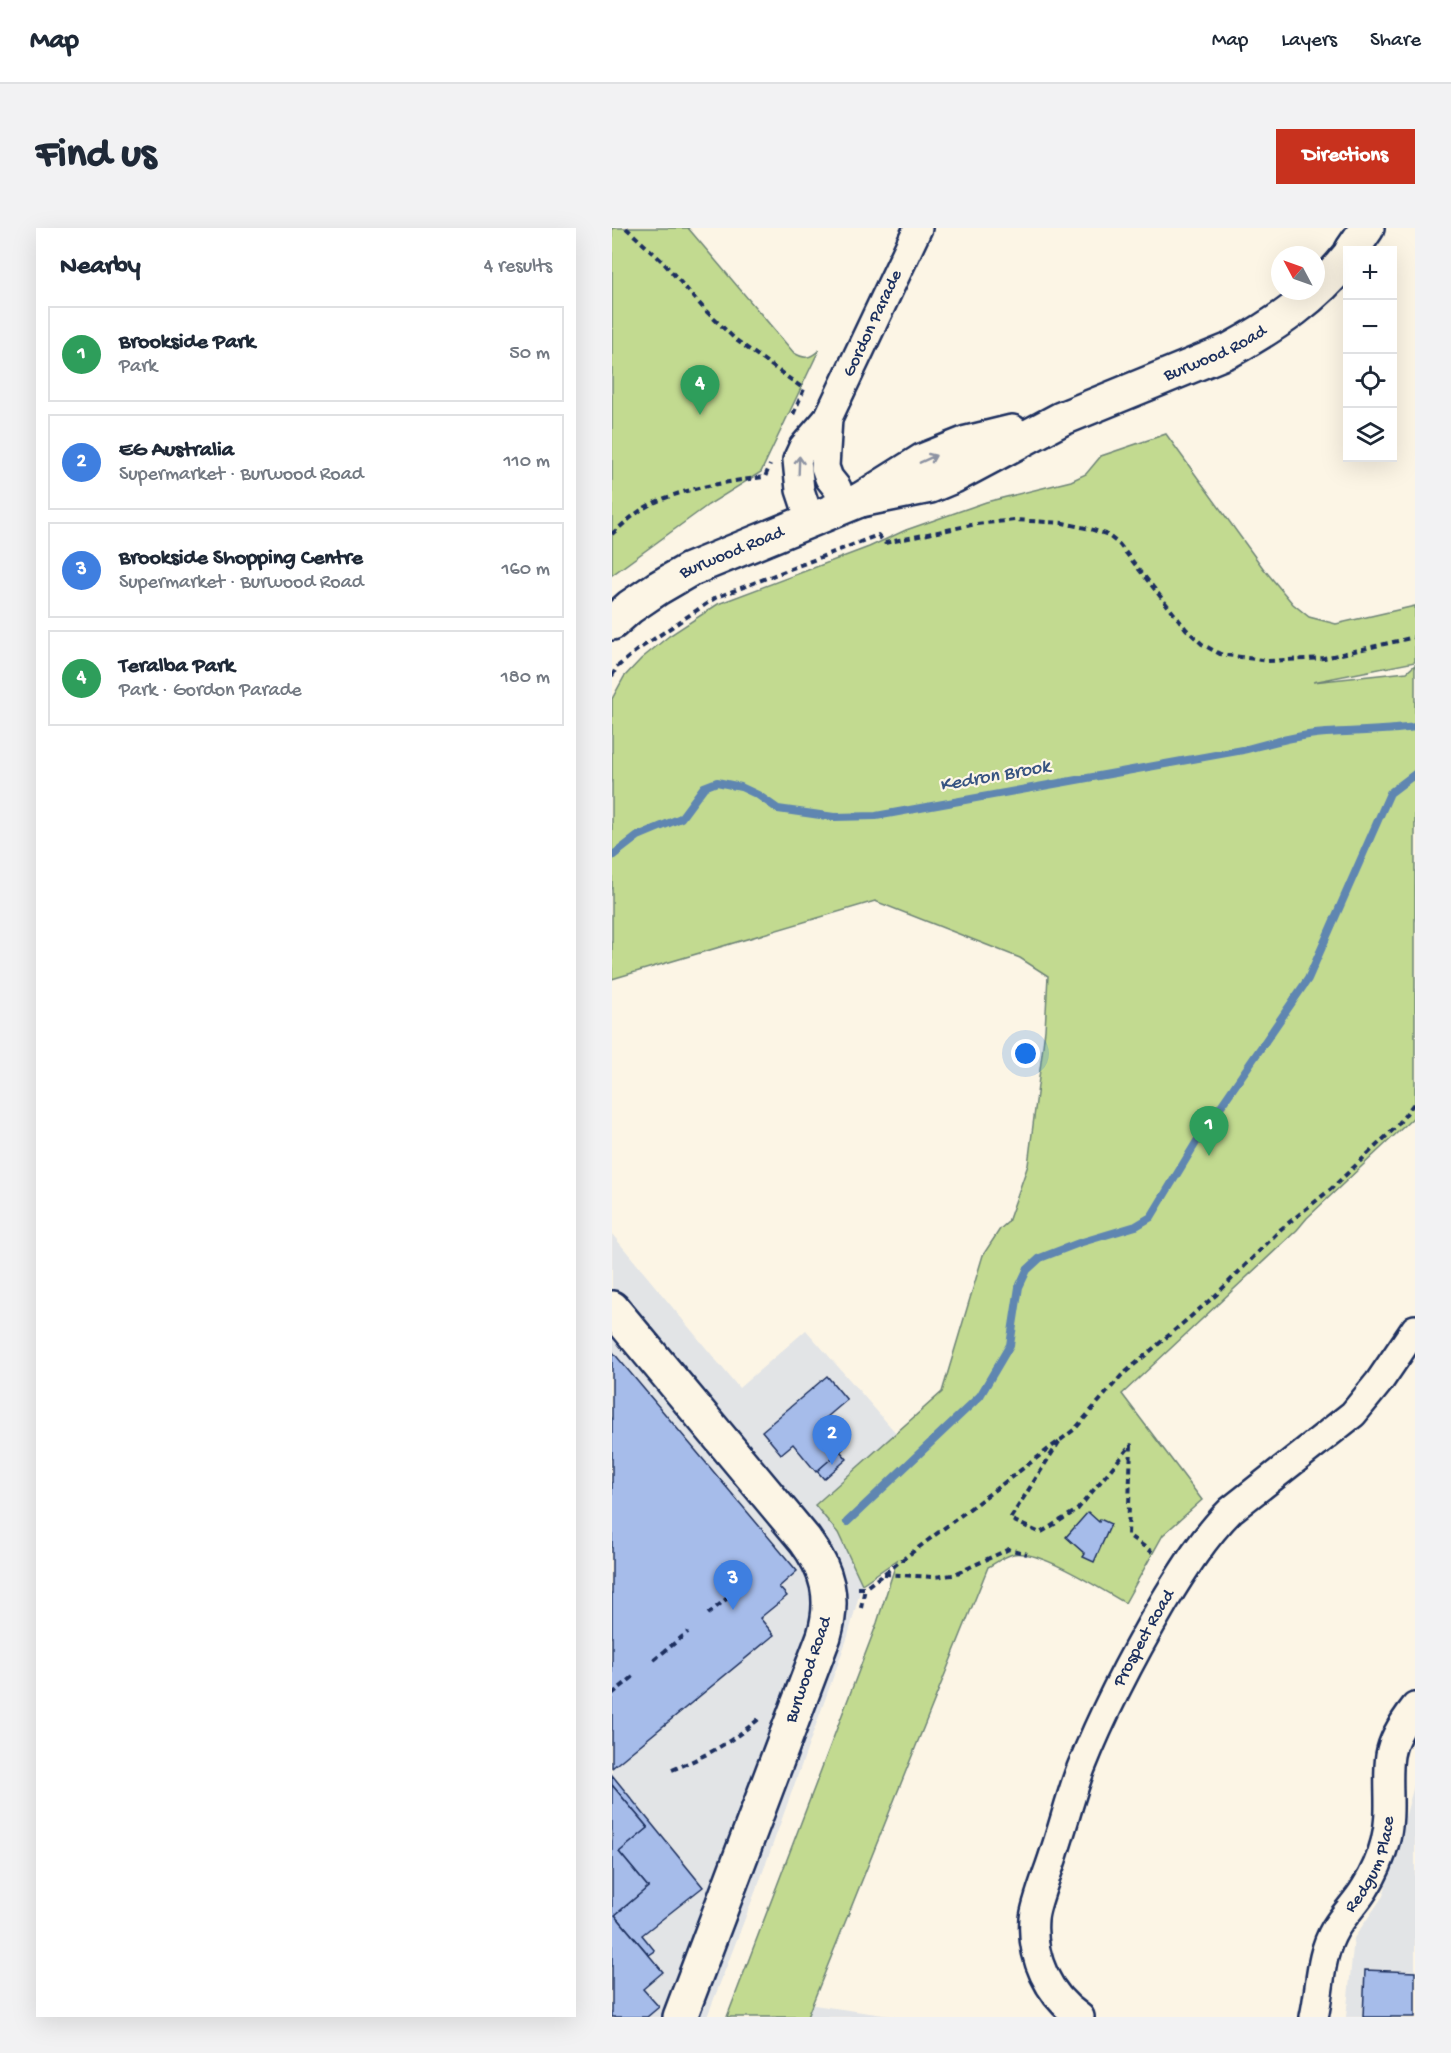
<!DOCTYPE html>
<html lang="en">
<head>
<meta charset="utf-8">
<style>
  body { margin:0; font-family:"Gochi Hand",sans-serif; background:#f2f2f3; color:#1f2937 }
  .controls { position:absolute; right:18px; top:18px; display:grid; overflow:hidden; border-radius:0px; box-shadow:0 6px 24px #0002 }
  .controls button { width:54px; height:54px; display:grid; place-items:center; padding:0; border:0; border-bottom:2px solid #e0e1e3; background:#fff; color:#1f2937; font:30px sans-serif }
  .compass { position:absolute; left:659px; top:18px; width:54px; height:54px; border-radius:50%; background:#fff; box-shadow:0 6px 24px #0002; rotate:311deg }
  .you { position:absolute; left:414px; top:826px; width:21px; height:21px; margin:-15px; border:4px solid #fff; border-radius:50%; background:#1a73e8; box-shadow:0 0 0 9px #1a73e833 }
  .badge { display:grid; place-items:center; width:39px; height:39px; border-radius:50%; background:#c8321e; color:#fff; font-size:20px; font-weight:700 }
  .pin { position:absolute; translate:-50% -50px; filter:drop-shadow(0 2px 3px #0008) }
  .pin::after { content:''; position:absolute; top:32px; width:21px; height:18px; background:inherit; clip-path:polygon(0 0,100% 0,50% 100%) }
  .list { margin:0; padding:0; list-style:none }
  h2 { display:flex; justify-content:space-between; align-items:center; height:78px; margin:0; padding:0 24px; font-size:26px }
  h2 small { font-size:20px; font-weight:400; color:#747a83 }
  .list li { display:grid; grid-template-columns:39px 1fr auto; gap:18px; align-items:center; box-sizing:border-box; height:96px; margin:0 12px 12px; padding:0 12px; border:2px solid #e0e1e3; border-radius:0px }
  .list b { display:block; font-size:22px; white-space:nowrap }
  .list p { margin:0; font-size:20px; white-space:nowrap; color:#747a83 }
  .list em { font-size:20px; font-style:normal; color:#747a83 }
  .icon { flex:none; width:33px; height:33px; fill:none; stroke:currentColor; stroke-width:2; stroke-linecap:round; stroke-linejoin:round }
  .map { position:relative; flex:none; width:803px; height:1789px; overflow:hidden; border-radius:0px }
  header { display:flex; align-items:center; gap:36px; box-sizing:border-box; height:84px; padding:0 30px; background:#fff; border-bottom:2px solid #e0e1e3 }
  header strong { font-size:28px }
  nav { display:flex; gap:33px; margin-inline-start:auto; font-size:21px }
  .intro { display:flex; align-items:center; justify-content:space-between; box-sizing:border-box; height:144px; padding:0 36px }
  h1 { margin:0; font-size:42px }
  .button { padding:15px 27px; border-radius:0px; background:#c8321e; color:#fff; font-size:21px; font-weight:700 }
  main { display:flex; gap:36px; padding:0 36px }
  aside { flex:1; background:#fff; border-radius:0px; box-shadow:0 6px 24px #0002 }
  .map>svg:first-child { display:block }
  .built { fill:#e2e4e6 }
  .green { fill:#c2da90; stroke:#6e8477; stroke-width:1.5 }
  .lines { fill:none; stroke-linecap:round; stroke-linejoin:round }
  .stream { stroke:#5f86b1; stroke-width:8 }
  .building { fill:#a6bcea; stroke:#1b2f5e; stroke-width:1.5 }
  .minor-casing { stroke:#1b2f5e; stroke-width:32 }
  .tertiary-casing { stroke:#1b2f5e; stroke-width:38 }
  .path { stroke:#1b2f5e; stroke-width:4; stroke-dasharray:6 4.5; stroke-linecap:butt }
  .minor { stroke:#fcf5e5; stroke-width:27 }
  .tertiary { stroke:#fcf5e5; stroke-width:33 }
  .oneway { stroke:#8c92a2 }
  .labels { text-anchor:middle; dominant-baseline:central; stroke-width:4.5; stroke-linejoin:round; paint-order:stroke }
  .street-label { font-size:18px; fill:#1b2f5e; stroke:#fcf5e5 }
  .water-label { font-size:20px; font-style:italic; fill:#375381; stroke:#fcf5e5 }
</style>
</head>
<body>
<header>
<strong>Map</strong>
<nav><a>Map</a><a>Layers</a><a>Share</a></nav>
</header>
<div class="intro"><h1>Find us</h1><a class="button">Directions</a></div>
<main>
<aside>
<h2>Nearby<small>4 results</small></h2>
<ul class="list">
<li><span class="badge" style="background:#2e9e5b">1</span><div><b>Brookside Park</b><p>Park</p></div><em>50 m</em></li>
<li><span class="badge" style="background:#3f7fe0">2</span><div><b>EG Australia</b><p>Supermarket · Burwood Road</p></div><em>110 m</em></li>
<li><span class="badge" style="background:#3f7fe0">3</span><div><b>Brookside Shopping Centre</b><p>Supermarket · Burwood Road</p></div><em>160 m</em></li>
<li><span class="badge" style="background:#2e9e5b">4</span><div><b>Teralba Park</b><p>Park · Gordon Parade</p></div><em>180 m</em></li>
</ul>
</aside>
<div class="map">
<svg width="803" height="1789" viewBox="0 0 803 1789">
  <rect width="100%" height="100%" fill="#fcf5e5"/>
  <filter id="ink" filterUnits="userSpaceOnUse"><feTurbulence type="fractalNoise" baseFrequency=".0167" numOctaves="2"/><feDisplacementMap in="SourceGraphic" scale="12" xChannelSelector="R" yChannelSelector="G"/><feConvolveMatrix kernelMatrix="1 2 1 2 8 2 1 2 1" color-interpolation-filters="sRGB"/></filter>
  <g filter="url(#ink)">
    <!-- built -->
    <g class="built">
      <polygon points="0,1006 127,1160 194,1102 284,1205 203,1276 225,1305 250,1356 236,1408 149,1649 95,1789 0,1789"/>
      <polygon points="803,1554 803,1789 734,1789 742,1710 771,1668"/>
      <polygon points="195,1776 285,1789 190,1789"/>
    </g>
    <!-- green -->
    <g class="green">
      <path d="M0 0H76L182 125C192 131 198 131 207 122L149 244 96 277 0 347Z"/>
      <path d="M554 206 651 340 681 376 697 389 724 396 803 378V434L701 454 795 444 803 437V888L695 990 685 1002 510 1166 590 1272 551 1307 513 1375C490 1362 427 1321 401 1326 393 1328 383 1335 376 1339L195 1789H115L265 1395 285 1332 250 1356 226 1305 203 1277 330 1164 371 1027 388 1001 396 994 416 937 433 802 436 748 408 730 263 673 0 751V471L12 449 29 431 57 408 106 376 257 319 294 302 374 274 459 253 474 246 489 228Z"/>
    </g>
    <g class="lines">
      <!-- stream -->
      <g class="stream">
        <path d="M0 628 26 608 69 590 92 559 105 554 129 559 146 567 166 581 222 589 264 588 631 522C658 515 687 507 714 505 744 503 773 503 803 499"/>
        <polyline points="235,1294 368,1168 398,1117 407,1059 415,1042 428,1030 467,1015 524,998 539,989 585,913 696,751 778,565 803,546"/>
      </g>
    </g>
    <!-- building -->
    <g class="building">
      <polygon points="0,1123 185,1343 167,1359 175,1368 148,1390 162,1407 0,1540"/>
      <polygon points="215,1148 235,1172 208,1195 231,1221 204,1244 181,1216 169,1226 150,1203"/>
      <polygon points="228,1223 235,1231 212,1251 205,1243"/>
      <polygon points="476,1284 487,1294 488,1291 499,1296 482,1334 471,1329 473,1326 454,1309"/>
      <polygon points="0,1547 91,1659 30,1707 43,1723 37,1727 3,1687 36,1659 7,1624 36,1600 0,1557"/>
      <polygon points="0,1557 36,1600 7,1624 36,1659 3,1687 51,1744 31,1761 47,1779 35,1789 0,1789"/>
      <polygon points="753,1742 803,1744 803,1789 751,1789"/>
    </g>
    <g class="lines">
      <!-- minor casing -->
      <g class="minor-casing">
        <g id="minor">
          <polyline points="216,190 213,239 217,250 225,260 232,279"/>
          <path id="s1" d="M198 292 188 262 185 232 191 219 216 190 306 0"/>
          <path id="s2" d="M468 1789C436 1767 419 1730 422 1691 423 1675 438 1640 443 1622 452 1595 459 1566 469 1540 492 1482 521 1427 552 1374 572 1341 592 1309 619 1282L741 1186 767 1154 803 1101"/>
          <path id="s3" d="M702 1789C709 1759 707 1728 723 1701 732 1686 745 1674 753 1660 762 1646 769 1630 773 1614 781 1584 774 1555 778 1527 781 1509 792 1493 803 1479"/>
        </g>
      </g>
      <!-- tertiary casing -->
      <g class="tertiary-casing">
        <g id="tertiary">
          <polyline points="740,22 755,0"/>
          <path id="s4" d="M248 272 318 258 342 248 449 191 618 122C665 96 702 71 736 29"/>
          <path id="s5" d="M0 395 18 379 46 360 77 342 248 272 310 233 355 215 400 204"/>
          <path d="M0 1080 193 1312C216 1343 223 1370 212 1408L68 1789"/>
        </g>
      </g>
      <!-- path -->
      <g class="path">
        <polyline points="14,0 50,33 94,83 124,112 192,161 181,187"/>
        <path d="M0 306C9 298 19 289 29 282 59 262 117 253 153 249L158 237"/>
        <polyline points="0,448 5,439 24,423 103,370 266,307 273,315 364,296 403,292 451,295 478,301 494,306 507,316 574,401 590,416 608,426 656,433 712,430 803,409"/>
        <polyline points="447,1214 398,1291 428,1305 465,1282 519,1217 516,1307 540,1324"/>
        <polyline points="272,1346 321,1349 341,1347 397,1321 415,1326"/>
        <polyline points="246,1360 253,1360 463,1201 509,1148 604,1067 669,1001 719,961 784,899 803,874"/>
        <polyline points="249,1380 253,1360"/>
        <polyline points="96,1386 130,1358"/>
        <polyline points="42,1432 76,1404"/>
        <polyline points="0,1466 21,1449"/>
        <path d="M60 1542C94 1528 120 1514 149 1489"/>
      </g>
      <!-- minor -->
      <use href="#minor" class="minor"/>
      <!-- tertiary -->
      <use href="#tertiary" class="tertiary"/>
    </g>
    <!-- one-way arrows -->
    <defs><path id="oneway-shaft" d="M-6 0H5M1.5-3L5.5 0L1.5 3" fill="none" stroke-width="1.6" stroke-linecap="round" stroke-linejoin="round" transform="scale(1.5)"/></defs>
    <g class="oneway">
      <use href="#oneway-shaft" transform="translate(316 231) rotate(-24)"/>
      <use href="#oneway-shaft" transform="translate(187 237) rotate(-88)"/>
    </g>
  </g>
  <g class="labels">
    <!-- street labels -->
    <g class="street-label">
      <text stroke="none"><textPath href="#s1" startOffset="219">Gordon Parade</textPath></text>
      <text stroke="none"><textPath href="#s4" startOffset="386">Burwood Road</textPath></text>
      <text stroke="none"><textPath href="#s5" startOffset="140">Burwood Road</textPath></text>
      <text stroke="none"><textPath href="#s2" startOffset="416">Prospect Road</textPath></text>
      <text transform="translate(197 1442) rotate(-71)">Burwood Road</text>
      <text stroke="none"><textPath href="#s3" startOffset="166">Redgum Place</textPath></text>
    </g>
    <!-- water labels -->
    <g class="water-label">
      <text transform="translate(383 549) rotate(-10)">Kedron Brook</text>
    </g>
  </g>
</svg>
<div class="controls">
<button>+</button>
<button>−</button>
<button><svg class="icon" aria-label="locate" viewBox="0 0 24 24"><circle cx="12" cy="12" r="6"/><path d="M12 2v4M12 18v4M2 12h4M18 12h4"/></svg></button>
<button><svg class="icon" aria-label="layers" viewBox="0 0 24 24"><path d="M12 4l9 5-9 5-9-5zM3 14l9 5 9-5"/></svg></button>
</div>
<svg class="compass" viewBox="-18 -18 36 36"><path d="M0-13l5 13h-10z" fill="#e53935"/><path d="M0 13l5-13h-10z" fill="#747a83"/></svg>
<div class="you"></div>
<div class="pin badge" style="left:597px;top:928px;background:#2e9e5b">1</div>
<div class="pin badge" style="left:220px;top:1237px;background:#3f7fe0">2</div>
<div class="pin badge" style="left:121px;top:1382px;background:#3f7fe0">3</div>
<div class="pin badge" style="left:88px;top:187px;background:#2e9e5b">4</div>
</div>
</main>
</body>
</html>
